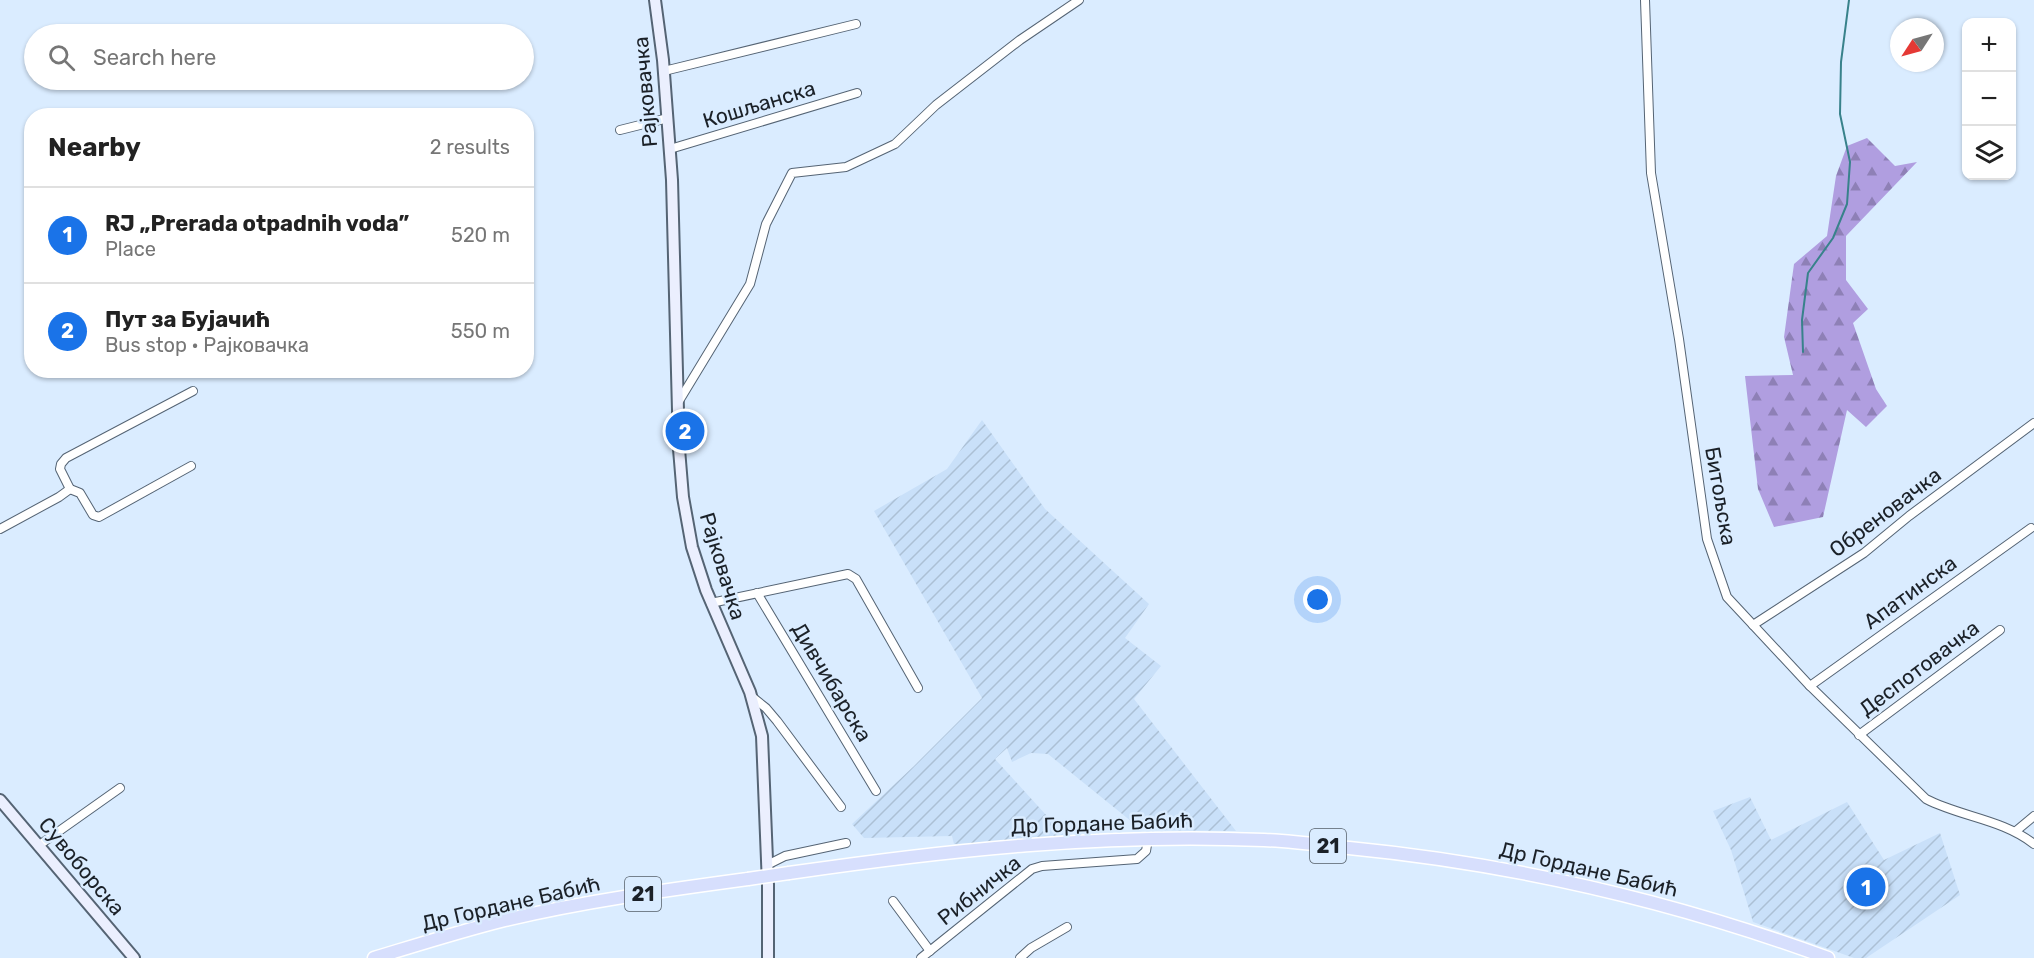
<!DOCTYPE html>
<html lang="en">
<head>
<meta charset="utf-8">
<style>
  body { margin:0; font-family:Rubik,sans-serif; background:#f6f6f6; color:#222 }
  .controls { position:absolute; right:18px; top:18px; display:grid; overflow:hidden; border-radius:12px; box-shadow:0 2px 4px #0004 }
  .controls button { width:54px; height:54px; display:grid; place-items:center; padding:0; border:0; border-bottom:2px solid #e0e0e0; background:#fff; color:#222; font:30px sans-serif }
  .compass { position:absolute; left:1890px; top:18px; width:54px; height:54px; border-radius:50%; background:#fff; box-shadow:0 2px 4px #0004; rotate:234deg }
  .you { position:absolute; left:1318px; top:600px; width:21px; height:21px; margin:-15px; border:4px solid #fff; border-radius:50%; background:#1a73e8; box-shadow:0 0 0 9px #1a73e833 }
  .badge { display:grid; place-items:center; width:39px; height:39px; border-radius:50%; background:#1a73e8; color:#fff; font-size:20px; font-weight:700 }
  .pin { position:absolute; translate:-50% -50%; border:3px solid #fff; box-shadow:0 2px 6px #0006 }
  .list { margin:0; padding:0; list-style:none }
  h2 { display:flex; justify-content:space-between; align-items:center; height:78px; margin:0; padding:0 24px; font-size:26px }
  h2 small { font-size:20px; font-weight:400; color:#767676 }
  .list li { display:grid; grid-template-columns:39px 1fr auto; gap:18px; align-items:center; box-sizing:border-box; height:96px; padding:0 24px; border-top:2px solid #e0e0e0 }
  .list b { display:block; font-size:22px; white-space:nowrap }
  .list p { margin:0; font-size:20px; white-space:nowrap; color:#767676 }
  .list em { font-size:20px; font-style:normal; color:#767676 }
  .icon { flex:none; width:33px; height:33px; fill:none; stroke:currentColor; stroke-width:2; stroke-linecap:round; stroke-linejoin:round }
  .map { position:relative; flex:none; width:2034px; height:958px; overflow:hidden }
  .search { position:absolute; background:#fff; box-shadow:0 2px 4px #0004; left:24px; top:24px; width:510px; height:66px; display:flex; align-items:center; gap:15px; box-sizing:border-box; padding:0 21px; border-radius:33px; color:#767676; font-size:22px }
  .panel { position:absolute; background:#fff; box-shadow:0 2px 4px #0004; left:24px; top:108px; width:510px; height:270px; border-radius:24px }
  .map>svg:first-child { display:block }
  .industrial { fill:url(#industrial-furrows) }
  .forest { fill:url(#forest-firs) }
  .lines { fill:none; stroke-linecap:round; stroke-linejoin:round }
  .stream { stroke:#38828b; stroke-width:2 }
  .street-casing { stroke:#556474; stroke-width:10 }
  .secondary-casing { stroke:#556474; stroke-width:14 }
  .primary-casing { stroke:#fff; stroke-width:15 }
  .street { stroke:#fff; stroke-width:8 }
  .secondary { stroke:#ebeffe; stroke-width:10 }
  .primary { stroke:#d7dffd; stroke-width:12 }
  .primary-bridge-casing { stroke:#fff; stroke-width:15; stroke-linecap:butt }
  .primary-bridge { stroke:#d7dffd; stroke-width:12 }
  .labels { text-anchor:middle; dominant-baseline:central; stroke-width:5; stroke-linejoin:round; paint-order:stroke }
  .shield { fill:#daecff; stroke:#545e68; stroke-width:1.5 }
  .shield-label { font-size:20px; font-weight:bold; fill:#1b2128 }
  .street-label { font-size:21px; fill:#1b2128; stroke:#daecff }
</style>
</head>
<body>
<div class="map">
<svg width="2034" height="958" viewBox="0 0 2034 958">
  <defs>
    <pattern id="industrial-furrows" width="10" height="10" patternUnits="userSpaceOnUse" patternTransform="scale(1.5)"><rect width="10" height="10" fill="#c9e0f9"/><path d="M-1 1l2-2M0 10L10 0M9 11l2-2" fill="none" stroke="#acc0d5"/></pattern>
    <pattern id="forest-firs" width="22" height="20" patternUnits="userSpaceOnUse" patternTransform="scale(1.5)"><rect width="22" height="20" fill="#b09ee0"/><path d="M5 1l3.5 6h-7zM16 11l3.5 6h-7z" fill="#8e80b6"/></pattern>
  </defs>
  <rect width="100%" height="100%" fill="#daecff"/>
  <!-- industrial -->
  <g class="industrial">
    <polygon points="982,420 1045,509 1149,604 1125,638 1161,666 1134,699 1236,831 1142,830 1048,754 1031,753 1012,762 1007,748 995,759 1067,838 954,844 952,836 864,838 852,824 913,767 982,698 874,511 947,469"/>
    <polygon points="1750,797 1771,840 1847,802 1884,860 1940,833 1960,895 1866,958 1854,958 1753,922 1731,850 1713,811"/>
  </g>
  <!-- forest -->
  <polygon class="forest" points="1867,138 1895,166 1917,162 1846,236 1846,280 1868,309 1853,323 1876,389 1887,406 1866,427 1847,410 1823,517 1774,527 1758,489 1745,376 1793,375 1784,337 1794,264 1827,236 1836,176 1847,146"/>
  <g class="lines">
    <!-- stream -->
    <polyline class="stream" points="1803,352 1802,320 1808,273 1833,238 1847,204 1850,162 1840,114 1841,62 1849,0"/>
    <!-- street casing -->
    <g class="street-casing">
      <g id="street">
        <path d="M1645 0 1651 173 1679 339 1707 539 1727 597 1810 686 1926 799C1961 817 2002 819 2034 844"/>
        <polyline points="664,71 856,24"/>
        <polyline points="620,130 668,118"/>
        <polyline points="670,149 857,93"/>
        <polyline points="679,401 750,284 766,224 792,173 846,167 895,144 936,105 1020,40 1079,0"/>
        <polyline points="70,489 80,493 93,515 99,517 191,466"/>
        <polyline points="0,529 59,497 70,489 60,469 61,464 66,458 193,391"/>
        <polyline points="757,593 876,791"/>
        <polyline points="711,603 848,574 856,579 918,688"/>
        <polyline points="1753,625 1864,553 1909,516 2034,423"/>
        <polyline points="1810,686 2031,528"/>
        <polyline points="751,696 766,708 777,721 841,807"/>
        <polyline points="1859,735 2000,630"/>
        <polyline points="2016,831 2034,816"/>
        <polyline points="38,846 120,788"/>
        <polyline points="767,865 785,856 846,843"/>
        <polyline points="893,901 930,951"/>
        <polyline points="921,958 1032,869 1042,866 1137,859 1146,851 1148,839"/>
        <polyline points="1020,958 1031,948 1067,927"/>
      </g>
    </g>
    <!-- secondary casing -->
    <g class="secondary-casing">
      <g id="secondary">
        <polyline points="655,0 663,60 672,180 679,449 683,497 692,547 706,590 750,692 762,736 768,885 768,958"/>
        <polyline points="0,800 134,958"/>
      </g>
    </g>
    <!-- primary casing -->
    <g class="primary-casing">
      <g id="primary">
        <path d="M789 873C947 850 1105 833 1264 840 1293 841 1321 845 1349 848 1513 864 1673 901 1828 958"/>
        <path d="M374 958C417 945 461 931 505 920 585 901 667 890 748 879"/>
      </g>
    </g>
    <!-- street -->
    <use href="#street" class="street"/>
    <!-- secondary -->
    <use href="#secondary" class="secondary"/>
    <!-- primary -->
    <use href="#primary" class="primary"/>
    <!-- primary-bridge casing -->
    <g class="primary-bridge-casing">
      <polyline id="primary-bridge" points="748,879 789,873"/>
    </g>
    <!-- primary-bridge -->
    <use href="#primary-bridge" class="primary-bridge"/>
  </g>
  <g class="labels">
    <!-- shield labels -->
    <g class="shield">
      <rect x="1310" y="829" width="36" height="34" rx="4.5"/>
      <rect x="625" y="877" width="36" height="34" rx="4.5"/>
    </g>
    <g class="shield-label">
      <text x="1328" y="846">21</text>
      <text x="643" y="894">21</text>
    </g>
    <!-- street labels -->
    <g class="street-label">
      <text transform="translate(645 92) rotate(-95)">Рајковачка</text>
      <text transform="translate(759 104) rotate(-17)">Кошљанска</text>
      <text transform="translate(1721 496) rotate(80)">Битољска</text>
      <text transform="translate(1885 512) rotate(-37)">Обреновачка</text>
      <text transform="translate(723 566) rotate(73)">Рајковачка</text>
      <text transform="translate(1910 592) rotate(-36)">Апатинска</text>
      <text transform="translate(1919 668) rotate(-37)">Деспотовачка</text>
      <text transform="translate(832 682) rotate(59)">Дивчибарска</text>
      <text transform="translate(1102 823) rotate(-2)">Др Гордане Бабић</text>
      <text transform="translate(82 866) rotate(50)">Сувоборска</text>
      <text transform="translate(1589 869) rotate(13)">Др Гордане Бабић</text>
      <text transform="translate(979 890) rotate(-38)">Рибничка</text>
      <text transform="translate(511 903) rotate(-13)">Др Гордане Бабић</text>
    </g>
  </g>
</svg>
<div class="controls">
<button>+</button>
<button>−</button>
<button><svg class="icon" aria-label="layers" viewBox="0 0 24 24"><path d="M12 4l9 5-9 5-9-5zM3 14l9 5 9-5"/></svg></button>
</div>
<svg class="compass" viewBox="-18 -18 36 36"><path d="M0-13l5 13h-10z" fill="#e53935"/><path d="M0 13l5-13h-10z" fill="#767676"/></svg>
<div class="you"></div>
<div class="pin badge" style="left:1866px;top:887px">1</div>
<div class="pin badge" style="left:685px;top:431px">2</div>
<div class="search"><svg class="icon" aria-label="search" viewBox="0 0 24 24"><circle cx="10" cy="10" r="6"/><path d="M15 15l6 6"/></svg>Search here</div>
<section class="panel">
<h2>Nearby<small>2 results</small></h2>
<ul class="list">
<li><span class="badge">1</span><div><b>RJ „Prerada otpadnih voda”</b><p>Place</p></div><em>520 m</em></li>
<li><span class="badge">2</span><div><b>Пут за Бујачић</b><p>Bus stop · Рајковачка</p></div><em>550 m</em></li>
</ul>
</section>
</div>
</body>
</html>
